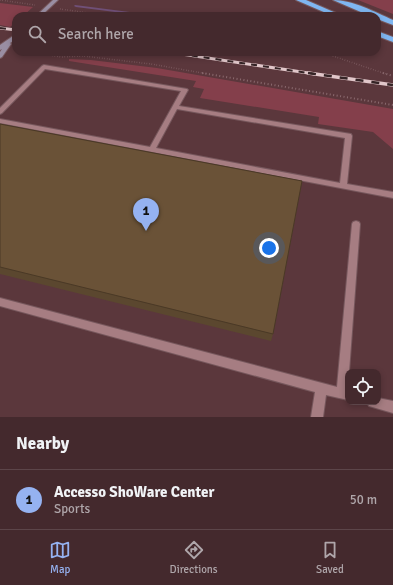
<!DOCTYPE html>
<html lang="en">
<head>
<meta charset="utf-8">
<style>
  body { margin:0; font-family:Signika,sans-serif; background:#4e3539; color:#f1f3f6 }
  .controls { position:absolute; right:12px; bottom:12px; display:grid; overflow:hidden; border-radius:8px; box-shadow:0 2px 6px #0003 }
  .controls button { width:36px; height:36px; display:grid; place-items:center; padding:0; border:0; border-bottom:1px solid #5c4549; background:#44292d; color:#f1f3f6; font:20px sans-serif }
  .you { position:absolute; left:269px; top:248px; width:14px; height:14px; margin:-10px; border:3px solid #fff; border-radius:50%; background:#1a73e8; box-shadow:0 0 0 6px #1a73e833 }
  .badge { display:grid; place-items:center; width:26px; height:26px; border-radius:50%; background:#95b2f1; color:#111; font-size:13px; font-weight:700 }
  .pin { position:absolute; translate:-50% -33px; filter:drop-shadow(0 1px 2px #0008) }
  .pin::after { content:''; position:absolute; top:21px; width:14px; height:12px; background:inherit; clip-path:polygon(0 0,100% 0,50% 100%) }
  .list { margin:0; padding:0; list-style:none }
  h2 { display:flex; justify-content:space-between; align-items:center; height:52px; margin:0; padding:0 16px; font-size:17px }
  h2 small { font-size:13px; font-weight:400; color:#afa6aa }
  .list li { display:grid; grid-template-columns:26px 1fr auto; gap:12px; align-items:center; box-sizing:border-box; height:60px; padding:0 16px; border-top:1px solid #5c4549 }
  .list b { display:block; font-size:15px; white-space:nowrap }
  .list p { margin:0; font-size:13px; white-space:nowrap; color:#afa6aa }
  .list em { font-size:13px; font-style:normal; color:#afa6aa }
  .icon { flex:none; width:22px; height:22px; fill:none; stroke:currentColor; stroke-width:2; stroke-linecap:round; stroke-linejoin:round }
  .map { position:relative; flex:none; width:393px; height:417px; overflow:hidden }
  .search { position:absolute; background:#44292d; box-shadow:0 2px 6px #0003; left:12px; right:12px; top:12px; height:44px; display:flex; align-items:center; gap:10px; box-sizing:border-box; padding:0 14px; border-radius:12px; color:#afa6aa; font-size:15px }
  .sheet { height:112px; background:#44292d }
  nav { display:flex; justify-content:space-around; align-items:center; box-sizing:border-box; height:56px; border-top:1px solid #5c4549; background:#44292d; font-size:11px; color:#afa6aa }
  nav a { display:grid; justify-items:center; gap:2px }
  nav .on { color:#95b2f1 }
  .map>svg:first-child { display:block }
  .green { fill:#843f4b }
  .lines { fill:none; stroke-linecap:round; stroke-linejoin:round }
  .stream { fill:#705078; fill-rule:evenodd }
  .service-casing { stroke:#76575c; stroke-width:2 }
  .secondary-casing { stroke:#76575c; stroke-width:2 }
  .motorway-casing { stroke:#76575c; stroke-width:2 }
  .path-far1 { stroke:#8b6a6f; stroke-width:1.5; stroke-dasharray:0.5 2; stroke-linecap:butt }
  .path { stroke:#8b6a6f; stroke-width:2; stroke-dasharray:1 2.5; stroke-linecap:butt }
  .service { fill:#a67d82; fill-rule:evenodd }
  .secondary { fill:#9a8ea3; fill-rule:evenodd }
  .motorway { fill:#7fb6f1; fill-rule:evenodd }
  .rail-far1-casing { stroke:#e1c7ca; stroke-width:3 }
  .rail-casing { stroke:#e1c7ca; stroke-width:3.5 }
  .rail-far1 { stroke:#352426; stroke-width:2; stroke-dasharray:6; stroke-linecap:butt }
  .rail { stroke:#352426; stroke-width:2.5; stroke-dasharray:8; stroke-linecap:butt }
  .wall { fill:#5b472f }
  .building { fill:#6a5237; stroke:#4a3926 }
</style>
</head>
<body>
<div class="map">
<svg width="393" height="417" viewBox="0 0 393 417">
  <rect width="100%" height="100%" fill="#5b373c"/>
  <!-- green -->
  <g class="green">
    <polygon points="358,0 393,0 393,14"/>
    <polygon points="0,3 33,7 23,16 16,16 16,22 10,27 0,25"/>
    <polygon points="69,59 91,60 157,68 393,109 393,149 373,132 318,124 319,117 200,98 204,89 193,87 196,81 69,61"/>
  </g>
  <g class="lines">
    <!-- stream -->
    <polygon class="stream" points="75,5 153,15 155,16 146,16 76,7 74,6"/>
    <!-- service casing -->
    <g class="service-casing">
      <g id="service">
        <path d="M44 65 187 89 188 90 179 106 351 134 352 136 347 184 393 192V198L0 123V119L150 147 181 91 45 69 2 113 0 114V108L42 66ZM177 109 345 138 340 183 156 148Z"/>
        <polygon points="356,221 359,222 360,224 349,372 348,372 348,400 326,395 323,417 311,417 315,392 0,306 0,298 337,387 352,224 353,222"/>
        <polygon points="378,398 393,401 393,413 369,406 367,402 378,402"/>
      </g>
    </g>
    <!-- secondary casing -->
    <g class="secondary-casing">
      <g id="secondary">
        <polygon points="53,0 58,0 41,16 36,16"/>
        <polygon points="16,34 16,39 10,43 11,44 2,57 0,58 0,52 2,49 0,50 0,45"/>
      </g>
    </g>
    <!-- motorway casing -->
    <g class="motorway-casing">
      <g id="motorway">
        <polygon points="296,0 306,0 343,16 333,16"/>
        <path d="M333 0C353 0 375 12 393 20V25L377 19V16H370Z"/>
        <polygon points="377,31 393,37 393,42 377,36"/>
      </g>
    </g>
    <!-- path-far1 -->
    <g class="path-far1">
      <polyline points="0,0 35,5"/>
      <polyline points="60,9 111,16"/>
      <polyline points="30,52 61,57 83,56 151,64 208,74"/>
      <polyline points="321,52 386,74"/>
    </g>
    <!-- path -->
    <g class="path">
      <polyline points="202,73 393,105"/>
      <polyline points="383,73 393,76"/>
    </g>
    <!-- service -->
    <use href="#service" class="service"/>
    <!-- secondary -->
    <use href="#secondary" class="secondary"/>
    <!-- motorway -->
    <use href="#motorway" class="motorway"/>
    <!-- rail-far1 casing -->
    <g class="rail-far1-casing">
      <g id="rail-far1">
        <polyline points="0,28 16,30"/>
        <polyline points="168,52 315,74"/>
      </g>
    </g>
    <!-- rail casing -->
    <g class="rail-casing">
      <polyline id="rail" points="308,73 393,85"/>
    </g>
    <!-- rail-far1 -->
    <use href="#rail-far1" class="rail-far1"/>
    <!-- rail -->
    <use href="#rail" class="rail"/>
  </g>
  <!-- wall -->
  <polygon class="wall" points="0,124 273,334 271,341 0,274"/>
  <!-- building -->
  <polygon class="building" points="0,124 302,181 273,334 0,267"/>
</svg>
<div class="controls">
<button><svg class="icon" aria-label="locate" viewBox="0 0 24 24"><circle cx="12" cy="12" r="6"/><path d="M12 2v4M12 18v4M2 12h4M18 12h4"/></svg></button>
</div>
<div class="you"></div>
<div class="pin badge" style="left:146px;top:231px">1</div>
<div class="search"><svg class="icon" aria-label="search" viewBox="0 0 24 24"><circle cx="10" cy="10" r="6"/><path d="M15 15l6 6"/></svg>Search here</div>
</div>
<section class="sheet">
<h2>Nearby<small></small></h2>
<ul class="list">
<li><span class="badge">1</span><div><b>Accesso ShoWare Center</b><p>Sports</p></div><em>50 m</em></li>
</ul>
</section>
<nav>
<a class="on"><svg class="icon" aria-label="map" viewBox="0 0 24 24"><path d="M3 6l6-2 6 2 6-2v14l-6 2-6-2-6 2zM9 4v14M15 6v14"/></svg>Map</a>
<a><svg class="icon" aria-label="directions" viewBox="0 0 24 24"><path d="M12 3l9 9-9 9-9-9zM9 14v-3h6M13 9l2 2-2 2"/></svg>Directions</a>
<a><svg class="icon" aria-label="saved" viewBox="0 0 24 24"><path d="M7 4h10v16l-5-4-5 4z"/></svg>Saved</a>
</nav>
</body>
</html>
